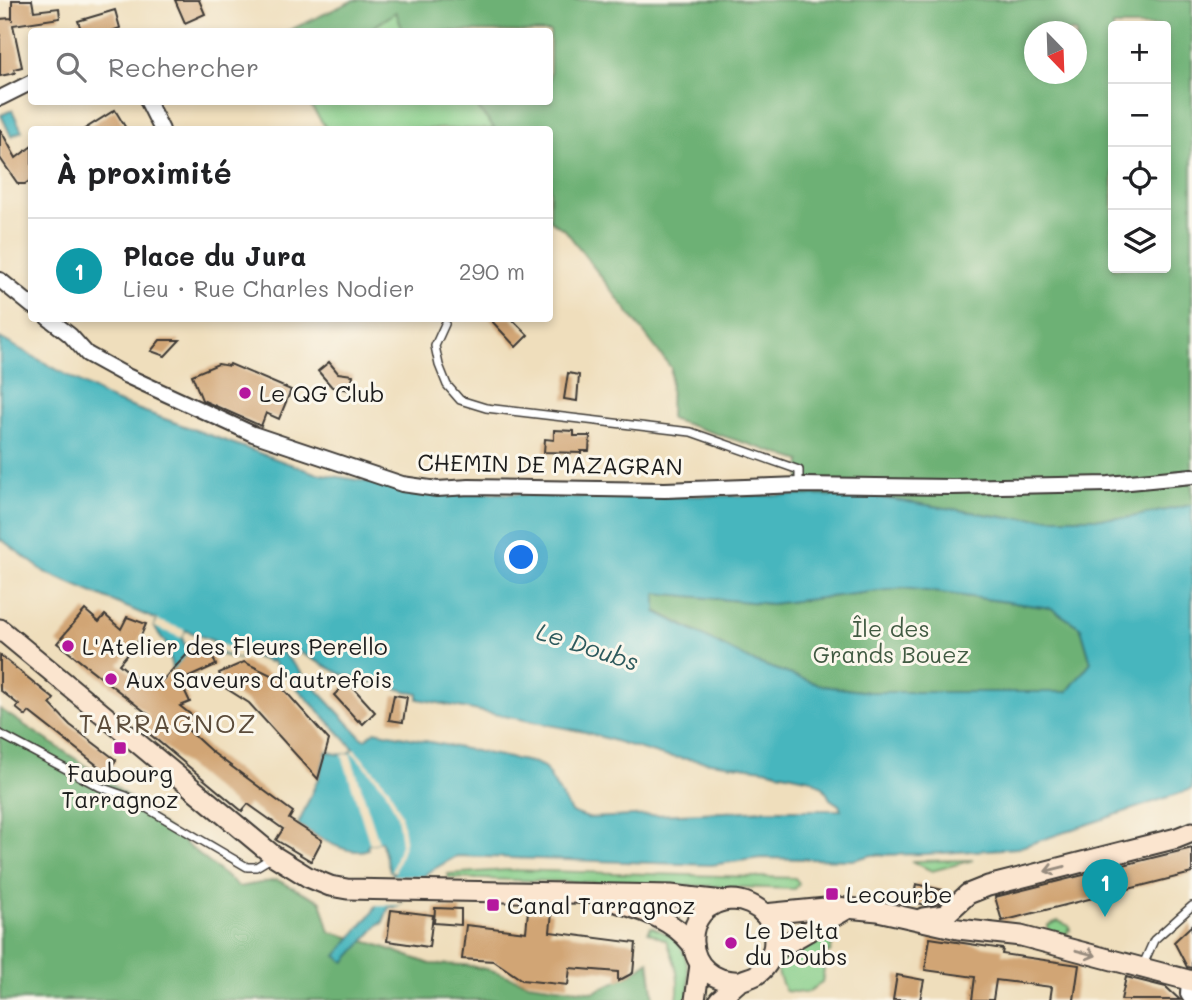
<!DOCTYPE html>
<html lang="fr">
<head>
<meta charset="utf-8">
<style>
  body { margin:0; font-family:Mali,sans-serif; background:#f2f2f2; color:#202124 }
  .controls { position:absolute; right:21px; top:21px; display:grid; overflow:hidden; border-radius:7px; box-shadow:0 4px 10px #0003 }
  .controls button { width:63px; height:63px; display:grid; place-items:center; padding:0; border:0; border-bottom:2px solid #e0e0e0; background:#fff; color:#202124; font:35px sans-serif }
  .compass { position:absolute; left:1024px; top:21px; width:63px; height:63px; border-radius:50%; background:#fff; box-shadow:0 4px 10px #0003; rotate:157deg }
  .you { position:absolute; left:522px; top:558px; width:24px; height:24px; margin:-18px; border:5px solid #fff; border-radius:50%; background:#1a73e8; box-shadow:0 0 0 10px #1a73e833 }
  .badge { display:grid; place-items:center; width:46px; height:46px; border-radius:50%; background:#0f766e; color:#fff; font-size:23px; font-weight:700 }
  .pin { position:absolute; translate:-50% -58px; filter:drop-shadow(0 2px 4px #0008) }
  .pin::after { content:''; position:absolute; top:37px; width:24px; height:21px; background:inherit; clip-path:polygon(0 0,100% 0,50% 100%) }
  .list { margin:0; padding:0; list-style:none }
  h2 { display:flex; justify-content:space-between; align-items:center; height:91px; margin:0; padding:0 28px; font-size:30px }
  h2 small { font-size:23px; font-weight:400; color:#757577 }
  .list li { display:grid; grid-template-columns:46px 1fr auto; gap:21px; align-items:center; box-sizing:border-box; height:105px; padding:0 28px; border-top:2px solid #e0e0e0 }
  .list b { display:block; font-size:26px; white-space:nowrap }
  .list p { margin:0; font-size:23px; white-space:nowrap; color:#757577 }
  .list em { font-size:23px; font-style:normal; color:#757577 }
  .icon { flex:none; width:38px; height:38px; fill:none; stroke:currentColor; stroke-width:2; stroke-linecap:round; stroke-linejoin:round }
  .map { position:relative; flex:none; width:1192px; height:1000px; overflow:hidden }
  .search { position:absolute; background:#fff; box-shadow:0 4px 10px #0003; left:28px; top:28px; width:525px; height:77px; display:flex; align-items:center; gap:18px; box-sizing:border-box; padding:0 24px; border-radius:7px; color:#757577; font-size:26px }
  .panel { position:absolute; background:#fff; box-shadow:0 4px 10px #0003; left:28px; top:126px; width:525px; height:196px; border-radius:7px }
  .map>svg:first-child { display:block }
  .green { fill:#87ce89; stroke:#527552; stroke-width:2 }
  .forest { fill:#6db175; stroke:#446648; stroke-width:2; fill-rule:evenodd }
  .water { fill:#47b6be; stroke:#32696d; stroke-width:2; fill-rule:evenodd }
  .pier { fill:#efdebc }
  .building { fill:#d1a574 }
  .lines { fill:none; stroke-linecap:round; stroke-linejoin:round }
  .service-casing { stroke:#3c3934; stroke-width:10 }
  .minor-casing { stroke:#3c3934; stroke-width:18 }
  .secondary-casing { stroke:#3c3934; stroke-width:23 }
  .service { stroke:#fff; stroke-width:7 }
  .minor { stroke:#fff; stroke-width:14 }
  .secondary { stroke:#fbe5cf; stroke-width:19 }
  .oneway { stroke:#978b7e }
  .poi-dot { fill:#b5179e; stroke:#fbf7ec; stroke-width:2.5 }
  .labels { text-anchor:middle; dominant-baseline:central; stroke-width:6; stroke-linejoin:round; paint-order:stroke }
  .poi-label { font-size:23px; fill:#1c1c1c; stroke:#fbf7ec; text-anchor:start }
  .street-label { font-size:23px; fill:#1c1c1c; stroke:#fbf7ec }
  .park-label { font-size:23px; fill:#415a42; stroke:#fbf7ec }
  .water-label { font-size:24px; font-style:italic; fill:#2d5a5d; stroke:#fbf7ec }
  .quarter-label { font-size:26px; letter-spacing:2px; fill:#5b4c3b; stroke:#fbf7ec }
</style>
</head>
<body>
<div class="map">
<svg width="1192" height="1000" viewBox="0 0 1192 1000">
  <rect width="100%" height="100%" fill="#fbf7ec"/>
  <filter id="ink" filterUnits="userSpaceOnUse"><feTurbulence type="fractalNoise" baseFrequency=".0143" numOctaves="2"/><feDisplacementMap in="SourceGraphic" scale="14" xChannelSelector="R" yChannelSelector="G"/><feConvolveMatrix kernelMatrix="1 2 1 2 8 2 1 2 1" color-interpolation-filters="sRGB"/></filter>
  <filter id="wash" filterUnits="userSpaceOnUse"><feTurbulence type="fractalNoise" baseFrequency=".00686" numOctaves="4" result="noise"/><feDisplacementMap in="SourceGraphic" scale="28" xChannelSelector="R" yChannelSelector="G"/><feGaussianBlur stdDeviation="1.57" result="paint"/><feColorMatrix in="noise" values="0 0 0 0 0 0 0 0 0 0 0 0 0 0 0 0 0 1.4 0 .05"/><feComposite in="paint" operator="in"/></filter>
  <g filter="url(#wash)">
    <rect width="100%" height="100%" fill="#efdebc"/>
    <!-- green -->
    <g class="green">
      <polygon points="396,12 403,31 367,32"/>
      <polygon points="308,102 473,102 495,129 327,129"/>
      <polygon points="973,860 932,871 911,861"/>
      <polygon points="508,870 795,878 799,883 795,889 449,878 448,874"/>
      <polygon points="1058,921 1069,926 1070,930 1068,929 1067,935 1051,933 1048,929 1048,925"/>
      <path d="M651 927C658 930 666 933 672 937 690 950 689 980 689 1000H677C681 978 675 960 666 940L648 932Z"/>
      <polygon points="836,930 830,953 826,954 822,983 806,993 785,991 777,970 789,953 803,943 806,947"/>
    </g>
    <!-- forest -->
    <g class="forest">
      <path d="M354 0H1192V505L1126 518H1009L876 497 799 495 801 461 670 419 671 368 566 231 550 220V130L495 129 473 102H550V32L403 31 396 12 367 31 286 32ZM1113 26H1166V268H1113ZM1034 32H1076V74H1034Z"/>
      <polygon points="904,588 1051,608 1081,628 1091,662 1067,692 869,692 823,686 752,661 656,611 656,593 771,604"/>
      <polygon points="0,709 106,779 239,887 277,880 321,901 330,932 375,944 430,964 465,965 491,970 528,983 594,992 633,973 649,961 654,1000 0,1000"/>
    </g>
    <!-- water -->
    <g class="water">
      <polygon points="12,110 22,131 11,136 1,115"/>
      <path d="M0 338 112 400 315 473 400 487 560 497 799 495 876 497 1009 518H1126L1192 505V789L1018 848 926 854 872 855 853 860 761 858 711 865 457 856 427 873 398 907H389L382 924 380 923 345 962 336 956 372 913 394 872 390 871 381 841 367 845 368 849C348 858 315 835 298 825L318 779 326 751C336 754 346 758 354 749L271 660 269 662 242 652 239 659 211 652 214 641 185 630 182 638 197 673 176 683 166 644 154 627 157 620 46 573 2 540 0 541ZM904 588 1051 608 1081 628 1091 662 1067 692H869L823 686 752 661 656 612V593L771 604ZM284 647 295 655 299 652 341 674 418 694V699L585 732 664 756 764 769 811 779 824 788 830 799 839 805 841 810H769L588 818 571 812 544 767 535 763 375 731 366 739H363L282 652Z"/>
    </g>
    <!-- pier -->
    <g class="pier">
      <polygon points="157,620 185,630 182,638 154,627"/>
      <polygon points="214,642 242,652 239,659 211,649"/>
      <polygon points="354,749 389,788 401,814 405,841 395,872 392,871 401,842 397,815 385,789 352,752"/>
      <polygon points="350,753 379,842 370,844 342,755"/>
      <polygon points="390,875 428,877 400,905 373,905"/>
    </g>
    <g id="blocks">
      <!-- building -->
      <g class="building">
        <polygon points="12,0 32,0 34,11 59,8 60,18 13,25 22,67 14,69 15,73 0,76 0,19 11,18 12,19"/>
        <polygon points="175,0 199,0 205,14 185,23"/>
        <polygon points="115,10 120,28 109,32 82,32 78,21"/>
        <polygon points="115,110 127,130 83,130"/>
        <polygon points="0,129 16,158 32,146 32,179 25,184 18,184 0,158"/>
        <polygon points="489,318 511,318 528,335 516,347"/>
        <polygon points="160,340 180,340 165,356 151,351"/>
        <polygon points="329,362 338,373 353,375 351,390 332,387 318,371"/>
        <polygon points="218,364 229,366 230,364 291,390 279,419 266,413 261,426 202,400 192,375"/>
        <polygon points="568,373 579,375 577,401 564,399"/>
        <polygon points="554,430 574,431 574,436 590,436 589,451 581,451 581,453 544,452 545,439 554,440"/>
        <polygon points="85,610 99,622 105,615 121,629 127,617 146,624 139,640 119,664 139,680 141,676 156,687 195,646 211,652 216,665 180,681 190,702 180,706 195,718 187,729 212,752 293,812 289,819 322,840 311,861 276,840 283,829 248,804 242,811 140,726 149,715 57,643"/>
        <polygon points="0,655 54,699 50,704 70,725 116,760 107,773 29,712 26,716 16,708 19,705 0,690"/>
        <polygon points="244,662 271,675 329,740 318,779 249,703 224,687 219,673"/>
        <polygon points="348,682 375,712 363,724 359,720 358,721 334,695"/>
        <polygon points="394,695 407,697 403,722 389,720"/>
        <polygon points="1192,848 1192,873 1002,921 995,897"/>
        <polygon points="916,884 943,890 940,903 926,905 913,902"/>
        <polygon points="435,908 461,909 461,925 434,923"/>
        <polygon points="391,910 433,915 429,947 387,941"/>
        <polygon points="528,911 552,912 550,932 636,943 633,973 618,981 618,972 570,968 568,985 522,980 494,961 462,959 466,925 526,932"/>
        <polygon points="1192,925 1192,968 1187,967 1174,942"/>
        <polygon points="930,938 1003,949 1002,954 1079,965 1074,1000 1050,1000 1052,987 996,980 993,1000 972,1000 975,977 925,970"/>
        <polygon points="897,975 924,980 920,1000 893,1000"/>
        <polygon points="1126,977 1166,987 1180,1000 1121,1000"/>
      </g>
    </g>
  </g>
  <g filter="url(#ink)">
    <use href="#blocks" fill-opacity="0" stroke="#3c3934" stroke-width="2"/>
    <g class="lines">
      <!-- service casing -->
      <g class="service-casing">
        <g id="service">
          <polyline points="445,324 435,346 439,365 447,385 460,400 486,408 691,432 799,470 799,485"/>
          <polyline points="0,734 100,787 126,796 247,867 256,867 271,858"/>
          <polyline points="1142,967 1154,940 1192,906"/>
        </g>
      </g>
      <!-- minor casing -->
      <g class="minor-casing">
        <g id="minor">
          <polyline points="0,98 32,82"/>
          <polyline points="148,102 162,130"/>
          <polyline points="0,280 32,306"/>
          <polyline points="48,318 70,335 87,354 127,376 253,434 402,484 437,489 469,487 665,490 799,485 952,487 1109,484 1192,476"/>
          <polyline points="1189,980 1188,994 1192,1000"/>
        </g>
      </g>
      <!-- secondary casing -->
      <g class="secondary-casing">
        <g id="secondary">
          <polyline points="0,629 274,856 308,877 330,886 347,889 671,895 723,901"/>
          <path d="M610 900C641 910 671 918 692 944"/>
          <polyline points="764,914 836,907 878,911 958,929 1021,936 1192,981"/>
          <polyline points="923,918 945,915 968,894 988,886 1177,838 1192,832"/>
          <polyline points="772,952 847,909"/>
          <polyline points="695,1000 700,965"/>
          <path d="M719 1000C726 994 732 987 739 982 745 978 753 978 759 973 776 959 779 933 765 915 757 906 744 900 732 900 677 902 680 985 741 981"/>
        </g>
      </g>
      <!-- service -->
      <use href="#service" class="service"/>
      <!-- minor -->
      <use href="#minor" class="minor"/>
      <!-- secondary -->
      <use href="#secondary" class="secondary"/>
    </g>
    <!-- one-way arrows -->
    <defs><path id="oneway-shaft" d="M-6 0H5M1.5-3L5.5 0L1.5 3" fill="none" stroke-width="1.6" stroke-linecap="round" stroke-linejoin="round" transform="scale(1.75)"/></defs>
    <g class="oneway">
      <use href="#oneway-shaft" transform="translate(1055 869) rotate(166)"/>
      <use href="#oneway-shaft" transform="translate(1086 953) rotate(15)"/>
    </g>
  </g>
  <!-- markers -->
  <g class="poi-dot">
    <circle cx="245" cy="393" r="7"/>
    <circle cx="68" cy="646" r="7"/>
    <circle cx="111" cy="679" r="7"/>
    <rect x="113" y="741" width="14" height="14" rx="3.5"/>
    <rect x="825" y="887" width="14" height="14" rx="3.5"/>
    <rect x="486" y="898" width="14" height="14" rx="3.5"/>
    <circle cx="731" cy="943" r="7"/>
  </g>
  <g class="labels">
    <!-- poi labels -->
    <g class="poi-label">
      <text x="259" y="393">Le QG Club</text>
      <text x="82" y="646">L'Atelier des Fleurs Perello</text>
      <text x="125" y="679">Aux Saveurs d'autrefois</text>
      <text x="120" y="773" text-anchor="middle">Faubourg<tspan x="120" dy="26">Tarragnoz</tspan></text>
      <text x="846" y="894">Lecourbe</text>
      <text x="507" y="905">Canal Tarragnoz</text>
      <text x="745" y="930">Le Delta<tspan x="745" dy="26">du Doubs</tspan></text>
    </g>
    <!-- street labels -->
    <g class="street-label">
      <text transform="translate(550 464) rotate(1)">CHEMIN DE MAZAGRAN</text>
    </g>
    <!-- park labels -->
    <g class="park-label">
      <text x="891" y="628">Île des<tspan x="891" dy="26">Grands Bouez</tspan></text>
    </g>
    <!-- water labels -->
    <g class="water-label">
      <text transform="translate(588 646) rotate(18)">Le Doubs</text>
    </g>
    <!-- quarter labels -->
    <g class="quarter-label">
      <text x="168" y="723">TARRAGNOZ</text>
    </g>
  </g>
</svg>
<div class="controls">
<button>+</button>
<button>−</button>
<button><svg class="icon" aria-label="locate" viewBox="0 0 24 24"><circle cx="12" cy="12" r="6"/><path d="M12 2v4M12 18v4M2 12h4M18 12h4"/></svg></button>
<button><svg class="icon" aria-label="layers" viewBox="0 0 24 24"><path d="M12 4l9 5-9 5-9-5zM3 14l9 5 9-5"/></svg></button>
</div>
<svg class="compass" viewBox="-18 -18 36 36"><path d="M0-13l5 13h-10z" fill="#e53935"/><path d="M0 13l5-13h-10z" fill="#757577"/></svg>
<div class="you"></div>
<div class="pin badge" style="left:1105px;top:917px;background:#0f9aa8">1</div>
<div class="search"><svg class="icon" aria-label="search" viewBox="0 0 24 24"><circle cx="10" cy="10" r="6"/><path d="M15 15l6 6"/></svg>Rechercher</div>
<section class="panel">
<h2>À proximité<small></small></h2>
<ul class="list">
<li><span class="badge" style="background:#0f9aa8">1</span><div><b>Place du Jura</b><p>Lieu · Rue Charles Nodier</p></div><em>290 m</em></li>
</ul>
</section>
</div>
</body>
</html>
